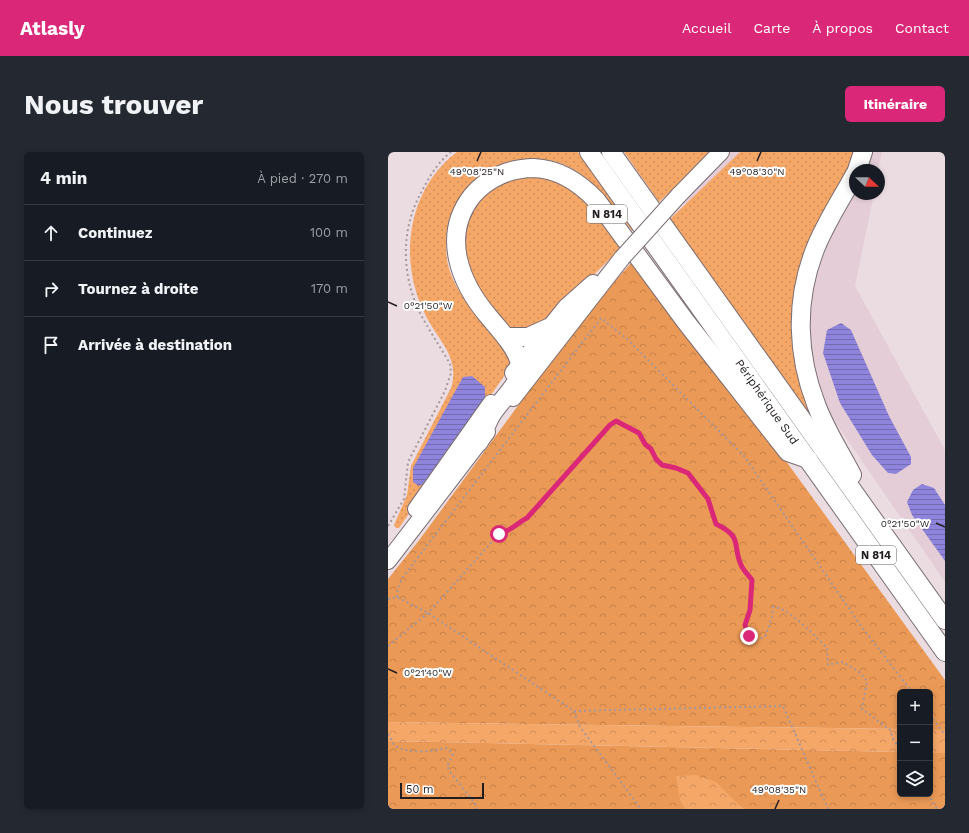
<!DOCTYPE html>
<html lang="fr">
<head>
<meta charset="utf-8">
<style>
  body { margin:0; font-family:"Work Sans",sans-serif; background:#242831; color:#f1f3f6 }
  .controls { position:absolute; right:12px; bottom:12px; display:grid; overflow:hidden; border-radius:6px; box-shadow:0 2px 6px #0003 }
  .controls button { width:36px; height:36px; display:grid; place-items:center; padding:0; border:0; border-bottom:1px solid #363941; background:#171b24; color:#f1f3f6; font:20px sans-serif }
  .compass { position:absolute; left:461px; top:12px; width:36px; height:36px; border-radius:50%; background:#171b24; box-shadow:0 2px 6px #0003; rotate:112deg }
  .scale { position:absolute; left:12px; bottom:10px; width:84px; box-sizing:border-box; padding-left:4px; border:2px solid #221d1f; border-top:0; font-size:11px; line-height:14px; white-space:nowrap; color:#221d1f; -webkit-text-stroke:3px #fff; paint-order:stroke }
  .stop { position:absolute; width:12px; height:12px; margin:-9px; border:3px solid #db2777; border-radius:50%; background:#fff }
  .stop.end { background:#db2777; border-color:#fff; box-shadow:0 1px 4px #0008 }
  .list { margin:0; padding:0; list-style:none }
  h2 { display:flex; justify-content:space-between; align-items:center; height:52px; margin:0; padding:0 16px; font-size:17px }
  h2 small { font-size:13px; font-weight:400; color:#9ea1a6 }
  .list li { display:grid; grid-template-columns:26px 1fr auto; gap:12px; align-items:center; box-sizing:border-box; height:56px; padding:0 16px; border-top:1px solid #363941 }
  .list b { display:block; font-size:15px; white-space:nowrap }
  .list em { font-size:13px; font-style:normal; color:#9ea1a6 }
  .icon { flex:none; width:22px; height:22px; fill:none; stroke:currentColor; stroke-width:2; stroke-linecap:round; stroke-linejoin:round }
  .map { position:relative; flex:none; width:557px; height:657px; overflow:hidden; border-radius:6px }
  header { display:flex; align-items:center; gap:24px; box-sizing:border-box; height:56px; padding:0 20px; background:#db2777; color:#fff }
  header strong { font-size:19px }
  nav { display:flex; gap:22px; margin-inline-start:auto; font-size:14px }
  .intro { display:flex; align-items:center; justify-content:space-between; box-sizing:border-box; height:96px; padding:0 24px }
  h1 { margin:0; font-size:28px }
  .button { padding:10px 18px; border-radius:6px; background:#db2777; color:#fff; font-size:14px; font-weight:700 }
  main { display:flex; gap:24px; padding:0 24px }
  aside { flex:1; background:#171b24; border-radius:6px; box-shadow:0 2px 6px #0003 }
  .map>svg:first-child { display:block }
  .built { fill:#e4cdd6 }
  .grass { fill:url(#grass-dots) }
  .forest { fill:url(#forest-crowns) }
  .park { fill:url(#park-crowns) }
  .water { fill:url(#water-rules) }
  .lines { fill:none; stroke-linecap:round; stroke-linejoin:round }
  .secondary-casing { stroke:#7a6d72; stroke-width:18 }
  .trunk-casing { stroke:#7a6d72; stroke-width:20 }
  .path { stroke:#a4989d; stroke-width:2; stroke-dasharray:2 3; stroke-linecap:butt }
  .secondary { stroke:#fff; stroke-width:16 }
  .trunk { stroke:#fff; stroke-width:18 }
  .secondary-bridge-casing { stroke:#7a6d72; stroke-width:18; stroke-linecap:butt }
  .secondary-bridge { stroke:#fff; stroke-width:16 }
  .route { stroke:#db2777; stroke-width:5 }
  .ticks { fill:none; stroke:#221d1f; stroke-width:1.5 }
  .labels { text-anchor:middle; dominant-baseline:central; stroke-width:4; stroke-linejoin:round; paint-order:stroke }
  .shield { fill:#fff; stroke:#646162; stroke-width:1 }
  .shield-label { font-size:11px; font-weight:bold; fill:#221d1f }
  .street-label { font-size:12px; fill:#221d1f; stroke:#fff }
  .ticks-label { font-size:10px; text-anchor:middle; fill:#221d1f; stroke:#fff; stroke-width:4; stroke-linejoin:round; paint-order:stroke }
</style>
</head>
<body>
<header>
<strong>Atlasly</strong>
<nav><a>Accueil</a><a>Carte</a><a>À propos</a><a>Contact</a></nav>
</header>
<div class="intro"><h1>Nous trouver</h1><a class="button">Itinéraire</a></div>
<main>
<aside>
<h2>4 min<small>À pied · 270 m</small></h2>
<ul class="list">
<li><svg class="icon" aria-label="ahead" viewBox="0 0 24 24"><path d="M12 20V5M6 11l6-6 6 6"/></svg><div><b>Continuez</b></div><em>100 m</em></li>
<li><svg class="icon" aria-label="right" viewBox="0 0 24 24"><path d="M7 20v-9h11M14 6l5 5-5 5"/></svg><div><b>Tournez à droite</b></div><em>170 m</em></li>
<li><svg class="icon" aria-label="arrive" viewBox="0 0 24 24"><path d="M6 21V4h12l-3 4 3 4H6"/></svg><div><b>Arrivée à destination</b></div></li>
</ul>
</aside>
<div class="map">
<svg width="557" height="657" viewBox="0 0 557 657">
  <defs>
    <pattern id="grass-dots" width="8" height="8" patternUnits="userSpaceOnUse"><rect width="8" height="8" fill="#f5a768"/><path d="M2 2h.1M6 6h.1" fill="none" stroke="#d28f5a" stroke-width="1.8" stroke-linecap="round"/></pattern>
    <pattern id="forest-crowns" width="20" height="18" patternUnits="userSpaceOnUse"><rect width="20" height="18" fill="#eb9956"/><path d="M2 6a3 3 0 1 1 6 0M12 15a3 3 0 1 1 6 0" fill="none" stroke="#c9834a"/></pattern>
    <pattern id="park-crowns" width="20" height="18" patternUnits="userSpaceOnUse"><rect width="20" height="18" fill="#f5a768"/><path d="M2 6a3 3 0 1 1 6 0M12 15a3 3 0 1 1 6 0" fill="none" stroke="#d28f5a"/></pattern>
    <pattern id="water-rules" width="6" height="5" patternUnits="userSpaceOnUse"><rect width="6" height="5" fill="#8e84dc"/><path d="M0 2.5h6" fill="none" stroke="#746bb2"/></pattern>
  </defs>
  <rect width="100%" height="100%" fill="#ebdce2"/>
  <!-- built -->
  <polygon class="built" points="258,0 494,0 490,18 467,18 467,42 486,42 467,134 557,298 557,430 297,51"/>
  <!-- grass -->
  <g class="grass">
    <path d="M69 0H190L245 77 244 79C227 56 208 30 183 16 165 6 146 6 127 10 79 21 50 64 60 113 67 144 103 180 122 206L121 217 11 376H8L6 373 19 343 23 314 63 236C73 204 48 187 36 160 10 106 20 37 69 0Z"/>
    <polygon points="236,0 324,0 271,50"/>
    <polygon points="352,0 469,0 413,127 435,282 282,67"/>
    <polygon points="142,23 167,27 192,40 234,89 229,100 161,167 135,178 120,175 81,125 75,79 84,54 103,34 121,26"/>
  </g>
  <!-- forest -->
  <g class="forest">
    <polygon points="245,109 387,294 557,528 557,578 542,578 542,540 512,540 512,577 0,570 0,427 32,387 159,214 208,150"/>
    <polygon points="0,589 512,600 512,642 542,642 542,601 557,601 557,657 355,657 353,655 292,647 298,657 0,657"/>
  </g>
  <!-- park -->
  <g class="park">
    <polygon points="0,570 512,577 512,600 0,589"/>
    <rect x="542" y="578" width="15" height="23"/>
    <polygon points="308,623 328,630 355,657 298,657 292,647 288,624"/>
  </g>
  <!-- water -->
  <g class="water">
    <polygon points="453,171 463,178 501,264 523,305 523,312 508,322 500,321 484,303 452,251 435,201 439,178"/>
    <polygon points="84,224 97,235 97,245 35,332 31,334 25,330 25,316 75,225"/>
    <polygon points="534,332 546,336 557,353 557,409 524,363 519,350 525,338"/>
  </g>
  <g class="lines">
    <!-- secondary casing -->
    <g class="secondary-casing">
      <g id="secondary">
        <polyline points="290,44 333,0"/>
        <polyline points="125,221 178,155 205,131"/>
        <polyline points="125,246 234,106"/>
        <polyline points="28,357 103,251"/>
        <polyline points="0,409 99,280"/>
      </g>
    </g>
    <!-- trunk casing -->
    <g class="trunk-casing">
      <g id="trunk">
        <polyline points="201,0 557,500"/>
        <polyline points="223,0 557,468"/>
        <polyline points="469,18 475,0"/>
        <polyline points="119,185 140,185 160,176"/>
        <path d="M91 290C96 280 99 270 104 262 113 247 134 232 132 213 130 197 111 177 101 165 72 131 53 84 84 44 99 26 122 16 146 16 171 17 192 31 209 49L298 170 400 300 420 307"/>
        <path d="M464 323C452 300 437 277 428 252 409 203 407 150 426 100 436 73 453 48 467 22"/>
      </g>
    </g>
    <!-- path -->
    <g class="path">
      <path d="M0 374 16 347 20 310 57 239 63 221 62 212C52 194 40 177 31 159 13 121 13 75 34 39 41 25 50 10 63 0"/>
      <polyline points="9,445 10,436 15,425 213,166 239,187 356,304 473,474 524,540"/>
      <polyline points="0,447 9,445 40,461 186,559 395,554 440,657"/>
      <path d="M0 494 40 461 111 382C123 379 128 371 139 366L222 273 228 269 251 281 257 292 263 297 268 307 274 313 288 316 300 321 320 347 328 372C357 386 343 394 354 415 357 420 361 424 364 428L362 458 357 473 361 484 368 488 377 485 384 465 385 455C399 454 429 486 439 496L440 513 454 510 470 519 479 529 474 557 502 578 505 587 512 597"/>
      <polyline points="186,559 192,575 253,657"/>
      <polyline points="542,563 557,583"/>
      <path d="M0 582C3 586 5 593 9 595 22 602 45 599 58 596L65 602 59 614 63 621 88 653V657"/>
      <polyline points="540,642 549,657"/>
    </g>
    <!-- secondary -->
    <use href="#secondary" class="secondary"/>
    <!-- trunk -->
    <use href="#trunk" class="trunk"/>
    <!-- secondary-bridge casing -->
    <g class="secondary-bridge-casing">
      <polyline id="secondary-bridge" points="234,106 290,44"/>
    </g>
    <!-- secondary-bridge -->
    <use href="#secondary-bridge" class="secondary-bridge"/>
  </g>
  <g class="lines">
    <!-- route -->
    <path class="route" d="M111 382C123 379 129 371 139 366L222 273 228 269 251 281 257 292 263 297 268 307 274 313 288 316 300 321 320 347 328 372C357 386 343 394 354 415 357 420 361 424 364 428L362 458 357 473 361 484"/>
  </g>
  <!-- ticks -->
  <path class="ticks" d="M89 9 93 0M369 9 373 0M0 150 9 154M548 371 557 375M0 517 9 521M387 657 391 648"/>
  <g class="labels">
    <!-- shield labels -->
    <g class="shield">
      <rect x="199" y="53" width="40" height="18" rx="3"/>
      <rect x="468" y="394" width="40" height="18" rx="3"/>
    </g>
    <g class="shield-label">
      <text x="219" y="62">N 814</text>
      <text x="488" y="403">N 814</text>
    </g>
    <!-- street labels -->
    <g class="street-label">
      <text transform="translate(379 250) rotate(55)">Périphérique Sud</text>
    </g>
  </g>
  <g class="ticks-label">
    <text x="89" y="23">49°08'25"N</text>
    <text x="369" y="23">49°08'30"N</text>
    <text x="40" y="157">0°21'50"W</text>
    <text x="517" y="375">0°21'50"W</text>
    <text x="40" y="524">0°21'40"W</text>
    <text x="391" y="641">49°08'35"N</text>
  </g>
</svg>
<div class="controls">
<button>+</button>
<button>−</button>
<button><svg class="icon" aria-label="layers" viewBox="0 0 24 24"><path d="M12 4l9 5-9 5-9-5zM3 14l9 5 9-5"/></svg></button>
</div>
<svg class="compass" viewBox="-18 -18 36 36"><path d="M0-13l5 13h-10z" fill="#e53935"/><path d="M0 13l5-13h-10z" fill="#9ea1a6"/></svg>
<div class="scale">50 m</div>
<div class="stop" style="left:111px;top:382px"></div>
<div class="stop end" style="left:361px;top:484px"></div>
</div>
</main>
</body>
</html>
